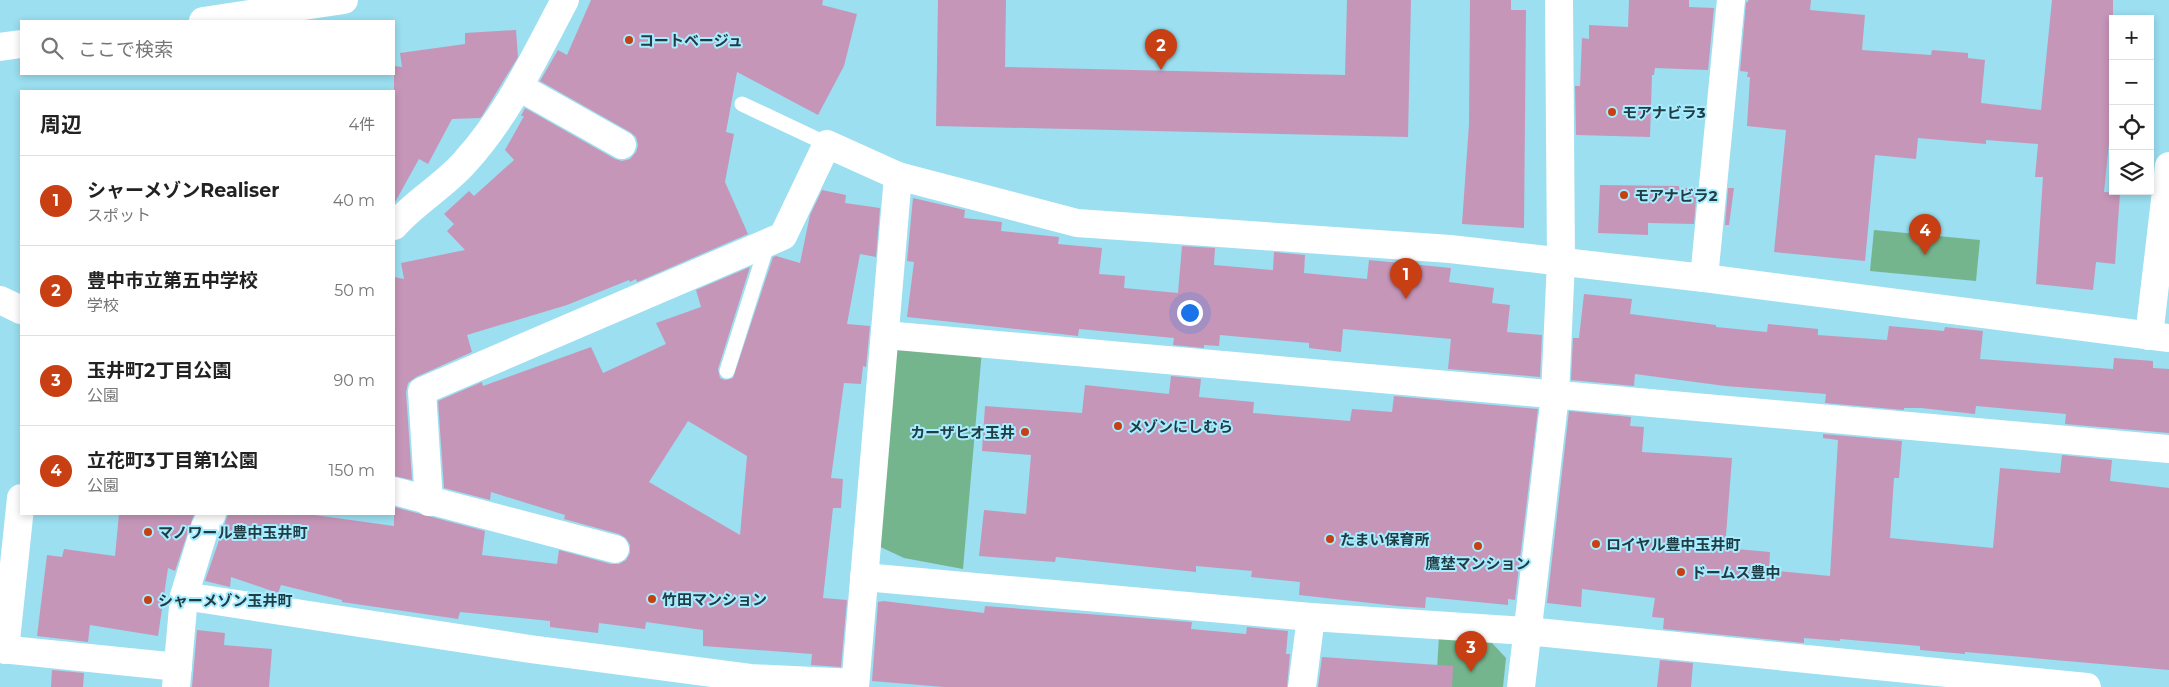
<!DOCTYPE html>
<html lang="ja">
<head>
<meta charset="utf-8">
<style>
  body { margin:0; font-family:Montserrat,"Noto Sans JP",sans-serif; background:#f2f2f2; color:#222 }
  .controls { position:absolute; right:15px; top:15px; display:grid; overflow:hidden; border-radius:0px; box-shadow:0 2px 8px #0003 }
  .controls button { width:45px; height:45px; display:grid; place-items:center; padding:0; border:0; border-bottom:1px solid #e0e0e0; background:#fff; color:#222; font:25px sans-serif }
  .you { position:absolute; left:1189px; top:312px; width:18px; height:18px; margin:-12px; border:4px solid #fff; border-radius:50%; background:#1a73e8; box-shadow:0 0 0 8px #1a73e833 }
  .badge { display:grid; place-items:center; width:32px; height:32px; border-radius:50%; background:#c73f12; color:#fff; font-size:16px; font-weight:700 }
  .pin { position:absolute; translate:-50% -41px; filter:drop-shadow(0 1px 2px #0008) }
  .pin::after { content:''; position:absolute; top:26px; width:18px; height:15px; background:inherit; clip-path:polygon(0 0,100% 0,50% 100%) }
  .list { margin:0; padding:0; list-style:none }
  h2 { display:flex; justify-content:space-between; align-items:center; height:65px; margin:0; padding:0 20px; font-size:21px }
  h2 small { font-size:16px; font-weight:400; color:#767676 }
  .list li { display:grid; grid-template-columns:32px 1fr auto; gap:15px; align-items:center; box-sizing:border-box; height:90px; padding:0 20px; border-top:1px solid #e0e0e0 }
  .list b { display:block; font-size:19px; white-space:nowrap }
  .list p { margin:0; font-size:16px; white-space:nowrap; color:#767676 }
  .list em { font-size:16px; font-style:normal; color:#767676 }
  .icon { flex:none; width:28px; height:28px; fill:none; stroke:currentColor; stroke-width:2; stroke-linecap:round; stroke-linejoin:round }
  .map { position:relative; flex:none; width:2169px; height:687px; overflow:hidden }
  .search { position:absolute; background:#fff; box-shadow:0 2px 8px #0003; left:20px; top:20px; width:375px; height:55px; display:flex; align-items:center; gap:12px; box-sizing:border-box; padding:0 18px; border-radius:0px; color:#767676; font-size:19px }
  .panel { position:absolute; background:#fff; box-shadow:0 2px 8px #0003; left:20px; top:90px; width:375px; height:425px; border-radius:0px }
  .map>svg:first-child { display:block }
  .green { fill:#75b58e }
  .building { fill:#c696b9; fill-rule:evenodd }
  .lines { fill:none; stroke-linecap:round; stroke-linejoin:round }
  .lane { stroke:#fff; stroke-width:15 }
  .street { stroke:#fff; stroke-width:28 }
  .poi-dot { fill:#c73f12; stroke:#a8ecff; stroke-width:2 }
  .labels { text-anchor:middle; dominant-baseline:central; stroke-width:4; stroke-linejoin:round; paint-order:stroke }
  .poi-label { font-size:15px; font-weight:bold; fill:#213d44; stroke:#a8ecff; text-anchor:start }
</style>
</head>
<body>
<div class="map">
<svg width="2169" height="687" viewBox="0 0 2169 687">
  <rect width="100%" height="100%" fill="#9bdff1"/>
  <!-- green -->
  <g class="green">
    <polygon points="1874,230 1980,240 1976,281 1870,271"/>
    <polygon points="890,348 982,350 963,569 904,558 874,544"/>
    <polygon points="1439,636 1492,643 1506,658 1503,687 1436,687"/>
  </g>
  <!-- building -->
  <g class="building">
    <polygon points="591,0 823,0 822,5 857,14 844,66 818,115 737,72 726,132 734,134 725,182 748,234 637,282 636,279 630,282 629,280 567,305 467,335 472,352 416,377 408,383 406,392 412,480 394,476 394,277 404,279 401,263 465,250 447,231 454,224 444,214 469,191 474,196 514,160 505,150 524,116 521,116 525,108 615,159 622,161 630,159 636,152 638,145 636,137 630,132 540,81 558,50 567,55"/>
    <polygon points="938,0 1006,0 1005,67 1345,75 1347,0 1411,0 1408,137 936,126"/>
    <polygon points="1470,0 1511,0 1511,10 1526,10 1524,228 1462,224 1469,124"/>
    <polygon points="1629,0 1689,0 1689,7 1714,8 1708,70 1655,68 1654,75 1652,75 1650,137 1576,135 1575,86 1580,86 1582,38 1589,39 1589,25 1628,27"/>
    <polygon points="1749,0 1811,0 1810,10 1865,15 1862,50 1931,55 1932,50 1968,53 1968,58 1985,60 1981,103 2041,110 2052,0 2113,0 2113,104 2104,192 2120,193 2115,264 2096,262 2093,290 2036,284 2043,177 2035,177 2038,144 1986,140 1986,144 1918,138 1916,159 1875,155 1865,261 1774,252 1786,130 1747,126 1750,77 1747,77 1748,72 1740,71 1746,3"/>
    <polygon points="516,30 518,57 482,116 480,118 452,119 428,164 419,159 394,204 394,66 402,67 400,53 465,44 465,33"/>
    <polygon points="1600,185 1679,186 1679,188 1697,188 1694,224 1648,223 1648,235 1598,233"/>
    <polygon points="1728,188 1734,188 1729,225 1725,225"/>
    <path d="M822 190 846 195 845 203 880 208 876 257 860 254 847 324 870 326 866 367 863 366 861 384 844 383 831 478 843 479 841 508H833L823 598 847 600 841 667 811 665 812 654 703 646V630L646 622 645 629 599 623 598 633 550 627V621L460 612 458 619 342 602V600L281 585 278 593 231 577 230 587 205 581 228 514H307L394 526V507L485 531 482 555 557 564 559 550 611 564H619L626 560 630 553V545L626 538 619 534 564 519 565 515 491 492 490 500 444 488 438 401 482 382 483 386 591 347 603 373 666 344 656 323 701 307 696 290 750 267 718 369 720 378 725 380 733 378 773 257 776 256 800 263 810 215ZM688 421 747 456 740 535 649 482Z"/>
    <polygon points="913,198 965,210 964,218 1002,222 1001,231 1059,237 1058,244 1102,248 1099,274 1125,276 1124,288 1178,293 1182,246 1215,248 1214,265 1273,270 1274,252 1305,255 1304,273 1367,279 1369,260 1451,268 1449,282 1494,288 1492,303 1510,305 1507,332 1542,335 1540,377 1448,369 1451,339 1343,329 1341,352 1309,348 1309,343 1220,335 1219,346 1204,345 1204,348 1173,345 1174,338 1079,329 1078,336 907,317 914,262 907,261"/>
    <polygon points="1584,294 1632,299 1630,314 1716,325 1716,327 1767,332 1768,324 1818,329 1818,335 1887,340 1889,326 1944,331 1945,327 1983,331 1980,359 2113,369 2114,358 2153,361 2153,368 2169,369 2169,433 2065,424 2066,414 1976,406 1975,414 1921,408 1904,408 1904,410 1825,403 1826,394 1725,386 1635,374 1634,386 1571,380 1573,338 1579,338"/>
    <polygon points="1171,376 1201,379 1199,397 1254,402 1253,413 1350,421 1352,409 1392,412 1394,396 1538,409 1515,600 1508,599 1508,605 1426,597 1425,608 1397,606 1299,595 1300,582 1251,577 1252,571 1196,566 1196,572 1056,557 1055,562 979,556 984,510 1026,514 1031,455 982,451 985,406 1082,413 1085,385 1169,394"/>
    <polygon points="1569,411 1631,417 1630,426 1644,427 1642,452 1732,458 1725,548 1770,552 1769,570 1830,576 1838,440 1823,438 1823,434 1902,441 1899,478 1894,478 1890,538 1993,548 2000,468 2060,473 2062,455 2112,460 2110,481 2169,488 2169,670 1965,652 1965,654 1920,650 1920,646 1840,639 1840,641 1804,638 1804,643 1663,629 1664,618 1652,617 1655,598 1582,589 1581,607 1547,603"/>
    <polygon points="119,514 194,514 175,571 168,568 158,636 90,625 88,642 37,636 47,555 62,557 64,549 115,556"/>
    <polygon points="883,601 984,613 985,606 1192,622 1191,629 1246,634 1247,627 1288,631 1286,654 1290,654 1287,687 944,687 872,681 878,602"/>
    <polygon points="197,630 225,633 224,645 272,649 269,687 192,687"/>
    <polygon points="1322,657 1453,666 1452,687 1318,687"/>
    <polygon points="1660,660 1693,663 1691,687 1657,687"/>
    <polygon points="52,670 84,673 83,687 51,687"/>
  </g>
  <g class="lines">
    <!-- lane -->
    <g class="lane">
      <polyline points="742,104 827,144"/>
      <polyline points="727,371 768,242"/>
    </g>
    <!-- street -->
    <g class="street">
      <polyline points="203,21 344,0"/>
      <polyline points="0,47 21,44"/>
      <polyline points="519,87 622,145"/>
      <path d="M394 226C415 202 444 186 465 162 508 115 535 56 565 0"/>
      <polyline points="1704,278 1731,0"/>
      <polyline points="0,300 21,310"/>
      <polyline points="885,335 2169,449"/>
      <polyline points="2149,336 2169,166"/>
      <polyline points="394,491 615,549"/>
      <polyline points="429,502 422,391 783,236 827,144 898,176 1077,223 1450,249 1704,278 2169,338"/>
      <polyline points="864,577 1311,617 1527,631 2087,687"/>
      <polyline points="184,596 530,649 750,678 855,683"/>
      <polyline points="0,649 178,667"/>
      <polyline points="5,650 21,498"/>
      <polyline points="176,687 184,596 205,527 212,514"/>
      <polyline points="855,687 898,176"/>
      <polyline points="1302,687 1311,617"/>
      <polyline points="1521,687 1555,395 1561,261 1559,0"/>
    </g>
  </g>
  <!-- markers -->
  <g class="poi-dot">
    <circle cx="629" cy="40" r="5"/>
    <circle cx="1612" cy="112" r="5"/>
    <circle cx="1624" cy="195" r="5"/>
    <circle cx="1118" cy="426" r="5"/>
    <circle cx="1025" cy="432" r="5"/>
    <circle cx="148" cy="532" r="5"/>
    <circle cx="1330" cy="539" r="5"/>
    <circle cx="1596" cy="544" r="5"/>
    <circle cx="1478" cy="546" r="5"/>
    <circle cx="1681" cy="572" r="5"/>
    <circle cx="652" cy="599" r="5"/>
    <circle cx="148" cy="600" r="5"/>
  </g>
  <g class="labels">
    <!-- poi labels -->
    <g class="poi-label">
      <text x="639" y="40">コートベージュ</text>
      <text x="1622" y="112">モアナビラ3</text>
      <text x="1634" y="195">モアナビラ2</text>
      <text x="1128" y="426">メゾンにしむら</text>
      <text x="1015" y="432" text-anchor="end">カーザヒオ玉井</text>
      <text x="158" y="532">マノワール豊中玉井町</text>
      <text x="1340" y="539">たまい保育所</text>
      <text x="1606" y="544">ロイヤル豊中玉井町</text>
      <text x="1478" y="563" text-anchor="middle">鷹埜マンション</text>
      <text x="1691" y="572">ドームス豊中</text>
      <text x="662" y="599">竹田マンション</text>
      <text x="158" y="600">シャーメゾン玉井町</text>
    </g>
  </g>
</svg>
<div class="controls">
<button>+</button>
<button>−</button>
<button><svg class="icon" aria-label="locate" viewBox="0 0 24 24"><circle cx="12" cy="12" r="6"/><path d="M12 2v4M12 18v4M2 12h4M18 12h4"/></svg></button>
<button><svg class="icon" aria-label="layers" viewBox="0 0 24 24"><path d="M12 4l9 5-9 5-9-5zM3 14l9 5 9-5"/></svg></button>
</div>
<div class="you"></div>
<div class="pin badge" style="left:1406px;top:299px">1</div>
<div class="pin badge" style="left:1161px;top:70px">2</div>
<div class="pin badge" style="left:1471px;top:672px">3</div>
<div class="pin badge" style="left:1925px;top:255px">4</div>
<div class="search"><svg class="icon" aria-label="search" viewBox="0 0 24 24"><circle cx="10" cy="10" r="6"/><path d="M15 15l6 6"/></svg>ここで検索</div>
<section class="panel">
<h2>周辺<small>4件</small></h2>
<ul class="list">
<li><span class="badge">1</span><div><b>シャーメゾンRealiser</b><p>スポット</p></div><em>40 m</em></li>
<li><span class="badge">2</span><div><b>豊中市立第五中学校</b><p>学校</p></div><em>50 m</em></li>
<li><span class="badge">3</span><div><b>玉井町2丁目公園</b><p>公園</p></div><em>90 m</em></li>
<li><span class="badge">4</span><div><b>立花町3丁目第1公園</b><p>公園</p></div><em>150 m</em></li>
</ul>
</section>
</div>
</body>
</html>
